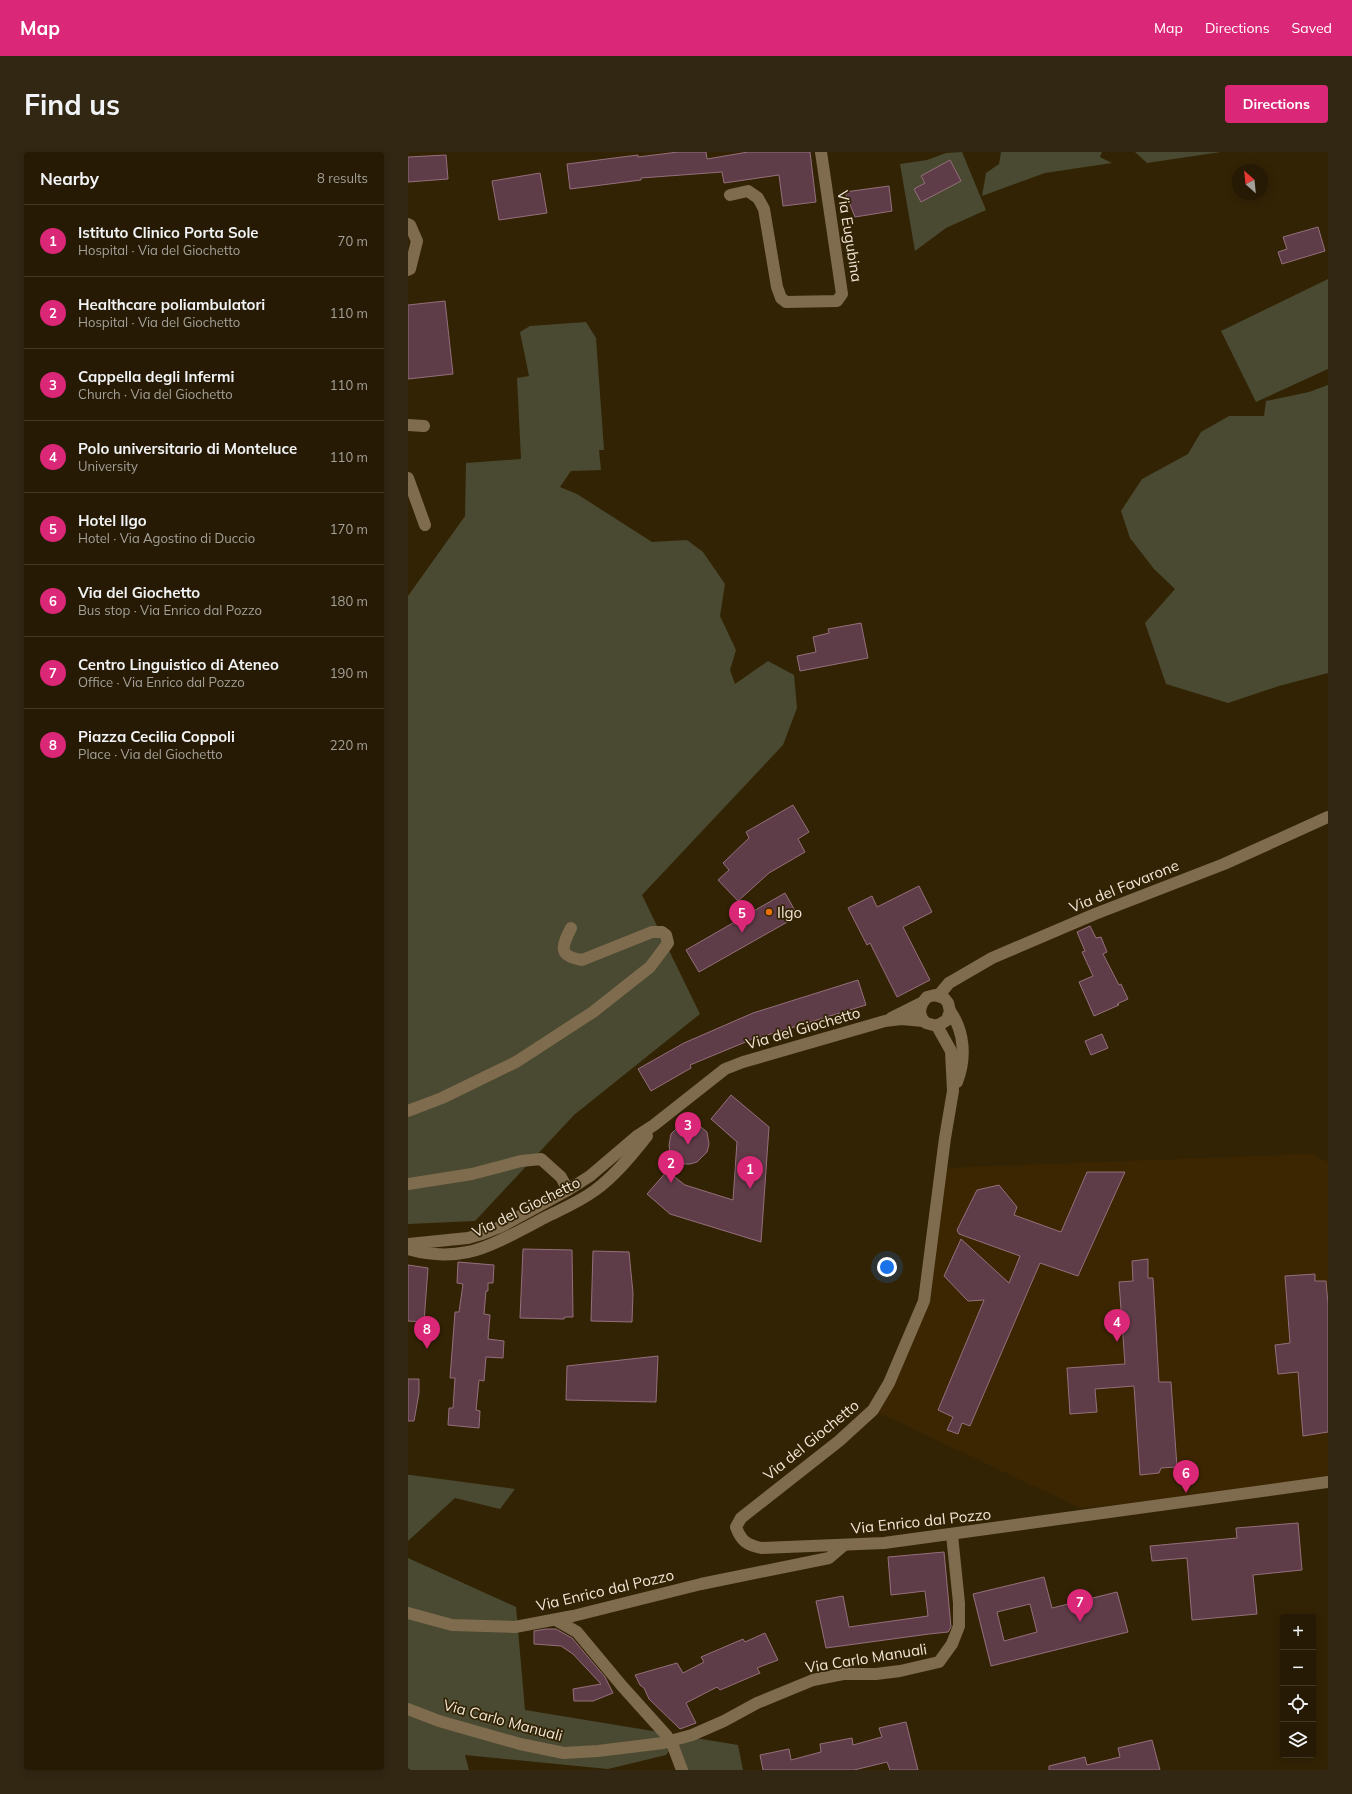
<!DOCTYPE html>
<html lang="en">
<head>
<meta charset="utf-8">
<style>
  body { margin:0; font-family:Mulish,sans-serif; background:#322713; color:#f1f3f6 }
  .controls { position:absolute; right:12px; bottom:12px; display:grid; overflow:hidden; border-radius:4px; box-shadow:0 2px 10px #0003 }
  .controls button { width:36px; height:36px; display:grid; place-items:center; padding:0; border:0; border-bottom:1px solid #423826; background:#261a04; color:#f1f3f6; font:20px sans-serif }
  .compass { position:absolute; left:824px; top:12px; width:36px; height:36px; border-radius:50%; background:#261a04; box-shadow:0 2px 10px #0003; rotate:333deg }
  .you { position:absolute; left:479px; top:1115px; width:14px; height:14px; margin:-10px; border:3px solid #fff; border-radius:50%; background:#1a73e8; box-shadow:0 0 0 6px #1a73e833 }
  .badge { display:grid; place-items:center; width:26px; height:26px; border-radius:50%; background:#db2777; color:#fff; font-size:13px; font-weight:700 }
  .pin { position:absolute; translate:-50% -33px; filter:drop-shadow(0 1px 2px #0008) }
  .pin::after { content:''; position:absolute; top:21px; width:14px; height:12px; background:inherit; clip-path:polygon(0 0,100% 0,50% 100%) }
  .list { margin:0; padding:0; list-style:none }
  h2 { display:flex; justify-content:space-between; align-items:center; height:52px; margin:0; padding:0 16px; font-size:17px }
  h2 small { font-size:13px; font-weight:400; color:#a4a19a }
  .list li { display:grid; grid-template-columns:26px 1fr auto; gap:12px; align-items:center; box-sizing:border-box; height:72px; padding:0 16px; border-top:1px solid #423826 }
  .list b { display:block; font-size:15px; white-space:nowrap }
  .list p { margin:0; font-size:13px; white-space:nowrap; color:#a4a19a }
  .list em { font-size:13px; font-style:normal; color:#a4a19a }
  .icon { flex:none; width:22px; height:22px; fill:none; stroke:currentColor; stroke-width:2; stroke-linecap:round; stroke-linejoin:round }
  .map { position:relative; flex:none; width:920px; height:1618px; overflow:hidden; border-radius:4px }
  header { display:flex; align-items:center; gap:24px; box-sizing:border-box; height:56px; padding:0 20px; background:#db2777; color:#fff }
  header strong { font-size:19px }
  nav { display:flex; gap:22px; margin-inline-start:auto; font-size:14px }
  .intro { display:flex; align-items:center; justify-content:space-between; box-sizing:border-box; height:96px; padding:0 24px }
  h1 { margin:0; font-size:28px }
  .button { padding:10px 18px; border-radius:4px; background:#db2777; color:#fff; font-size:14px; font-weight:700 }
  main { display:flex; gap:24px; padding:0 24px }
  aside { flex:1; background:#261a04; border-radius:4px; box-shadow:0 2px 10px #0003 }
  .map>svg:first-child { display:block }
  .built { fill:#3b2601 }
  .green { fill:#494a31 }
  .building { fill:#5f3d48; stroke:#946f7b; fill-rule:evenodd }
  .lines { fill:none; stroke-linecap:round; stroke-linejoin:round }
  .minor { stroke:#7f6b4e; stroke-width:12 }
  .food-dot { fill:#e8710a; stroke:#332305; stroke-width:1.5 }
  .labels { text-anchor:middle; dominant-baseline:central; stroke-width:3.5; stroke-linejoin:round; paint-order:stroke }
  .street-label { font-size:15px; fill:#f1e6d6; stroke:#332305 }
  .poi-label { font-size:15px; fill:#f1e6d6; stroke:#332305; text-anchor:start }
</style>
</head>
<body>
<header>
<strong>Map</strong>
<nav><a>Map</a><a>Directions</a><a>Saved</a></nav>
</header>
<div class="intro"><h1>Find us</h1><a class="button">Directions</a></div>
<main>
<aside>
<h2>Nearby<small>8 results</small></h2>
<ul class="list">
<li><span class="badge">1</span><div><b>Istituto Clinico Porta Sole</b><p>Hospital · Via del Giochetto</p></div><em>70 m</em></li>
<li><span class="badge">2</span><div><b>Healthcare poliambulatori</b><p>Hospital · Via del Giochetto</p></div><em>110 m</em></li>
<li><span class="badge">3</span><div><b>Cappella degli Infermi</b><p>Church · Via del Giochetto</p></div><em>110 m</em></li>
<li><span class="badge">4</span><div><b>Polo universitario di Monteluce</b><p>University</p></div><em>110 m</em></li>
<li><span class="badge">5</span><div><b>Hotel Ilgo</b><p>Hotel · Via Agostino di Duccio</p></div><em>170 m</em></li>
<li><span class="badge">6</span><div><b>Via del Giochetto</b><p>Bus stop · Via Enrico dal Pozzo</p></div><em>180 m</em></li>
<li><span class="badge">7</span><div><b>Centro Linguistico di Ateneo</b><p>Office · Via Enrico dal Pozzo</p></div><em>190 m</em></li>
<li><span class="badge">8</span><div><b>Piazza Cecilia Coppoli</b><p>Place · Via del Giochetto</p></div><em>220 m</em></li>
</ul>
</aside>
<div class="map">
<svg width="920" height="1618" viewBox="0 0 920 1618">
  <rect width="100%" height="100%" fill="#332305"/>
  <!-- built -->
  <polygon class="built" points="904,1002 920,1010 920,1333 672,1356 465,1258 515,1149 534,1016"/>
  <!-- green -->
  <g class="green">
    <polygon points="554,0 578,58 538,76 507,99 492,12 519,8 538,1"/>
    <polygon points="593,0 694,0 692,5 704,11 637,21 574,44 578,21 591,12"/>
    <polygon points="727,0 813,0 739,11"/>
    <polygon points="920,127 920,217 848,250 813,179"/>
    <polygon points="178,170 188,186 196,298 191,298 193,318 163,319 152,335 169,342 244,390 279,388 295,400 317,432 312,464 328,498 322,518 327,532 360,509 386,523 389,556 375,593 234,743 292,862 166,963 67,1069 0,1072 0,444 57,364 58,311 113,307 109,226 121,224 112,180 122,174"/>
    <polygon points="920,233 920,521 871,534 820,551 758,532 737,471 767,437 746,417 722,386 713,359 734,327 780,302 793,280 821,264 856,264 858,249 901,240"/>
    <polygon points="0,1323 3,1323 107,1337 92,1357 47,1346 0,1389"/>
    <polygon points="0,1406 108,1455 117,1558 330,1593 335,1618 274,1618 265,1594 258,1603 200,1617 57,1603 61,1618 0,1618"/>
  </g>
  <!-- building -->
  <g class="building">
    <polygon points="270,0 298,0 299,7 340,0 402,0 408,50 375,54 371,23 316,31 314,20 233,26 233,28 162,37 159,12 230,3 230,5"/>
    <polygon points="38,3 40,27 0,30 0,5"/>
    <polygon points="542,8 553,29 513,50 506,37 517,31 513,24"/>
    <polygon points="132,21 139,61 91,68 84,29"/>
    <polygon points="481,34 484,59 447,65 437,40"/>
    <polygon points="910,75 917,99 874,112 870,100 879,97 875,85"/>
    <polygon points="37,149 45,222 0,227 0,153"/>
    <polygon points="453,471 460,506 392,519 389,504 408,500 405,485 421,481 420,477"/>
    <polygon points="385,653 401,680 390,687 397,700 361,721 330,749 310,728 321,718 315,711 341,686 338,680"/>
    <polygon points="511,734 524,760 495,775 522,828 489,845 462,791 459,793 440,756 464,744 469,755"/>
    <polygon points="377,741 390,764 291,820 278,798"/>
    <polygon points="682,774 688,786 693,785 699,800 695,802 711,833 713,832 720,847 709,852 711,853 686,864 671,830 685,824 674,800 677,799 669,780"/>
    <polygon points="450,828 458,853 353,885 352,884 282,913 283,916 243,939 230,917 276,891 345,861"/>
    <polygon points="694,882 700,896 683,903 677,889"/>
    <polygon points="323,943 361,975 353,1090 262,1062 239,1042 259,1019 277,1033 325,1048 329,990 303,967"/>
    <polygon points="288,971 299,980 301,992 299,1000 289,1010 282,1012 264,1012 261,993 263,982 271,974 277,972 286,973"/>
    <polygon points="679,1020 717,1020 670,1124 632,1111 562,1274 554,1271 550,1282 539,1278 545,1265 530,1258 576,1148 560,1149 536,1124 553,1087 601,1131 612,1104 551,1082 549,1078 569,1038 591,1033 609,1055 606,1063 653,1080"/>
    <polygon points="115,1097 164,1098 165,1165 157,1165 156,1167 112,1166"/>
    <polygon points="185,1099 221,1100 225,1141 224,1170 183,1169"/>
    <polygon points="740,1107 740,1126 745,1126 751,1230 763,1230 769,1315 753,1316 751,1321 732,1323 726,1234 687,1237 689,1260 662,1262 659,1216 717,1212 711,1130 725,1129 724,1109"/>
    <polygon points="50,1110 86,1113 85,1131 80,1131 80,1139 78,1139 76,1162 82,1163 80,1187 96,1189 95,1206 78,1205 76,1229 71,1228 68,1258 72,1259 71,1276 40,1273 41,1256 45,1256 47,1226 42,1226 47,1160 51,1160 55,1132 49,1131"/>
    <polygon points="0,1113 20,1116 16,1170 0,1169"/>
    <polygon points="907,1122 907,1129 918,1129 920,1152 920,1280 895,1284 890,1220 870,1222 867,1193 882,1191 877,1124"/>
    <polygon points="250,1204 248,1250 158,1248 159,1214"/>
    <polygon points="0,1227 11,1227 11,1241 6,1269 0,1269"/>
    <polygon points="890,1371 894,1418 845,1423 849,1462 784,1468 779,1406 744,1409 742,1394 829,1386 828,1376"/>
    <polygon points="536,1400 543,1475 540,1480 521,1482 418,1496 408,1449 435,1444 441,1475 520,1464 517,1439 483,1443 480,1405"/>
    <path d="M636 1425 644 1456 709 1440 720 1480 583 1514 565 1442ZM622 1452 629 1480 596 1489 589 1460Z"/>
    <polygon points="138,1477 148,1477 164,1486 197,1525 205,1541 185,1549 166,1549 165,1537 193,1532 165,1502 153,1494 126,1492 126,1479"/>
    <polygon points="357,1481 370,1508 349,1516 352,1521 312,1538 309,1535 278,1551 288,1571 272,1577 241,1547 236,1536 232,1533 227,1523 269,1511 275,1521 296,1510 293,1505 335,1487 337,1490"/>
    <polygon points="498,1570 510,1618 482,1618 479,1610 446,1618 355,1618 352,1603 381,1597 383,1608 413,1600 412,1592 444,1586 445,1593 474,1585 471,1576"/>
    <polygon points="744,1588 752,1618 641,1618 641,1614 677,1605 679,1613 712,1605 710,1596"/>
  </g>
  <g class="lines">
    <!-- minor -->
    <g class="minor">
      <polyline points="322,43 340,39 350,46 356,57 369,135 373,146 378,150 429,149 434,142 413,0"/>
      <polyline points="0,72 2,73 9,89 2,117 0,118"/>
      <polyline points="0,273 16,274"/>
      <polyline points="0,326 17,373"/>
      <polyline points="530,844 541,831 584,806 687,762 816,712 920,665"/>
      <path d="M542 859C557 880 558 907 549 930"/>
      <path d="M483 866 515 850 519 845 527 843 536 846 540 851 542 859 539 868 529 874 518 871C511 865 510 858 515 850"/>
      <path d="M529 874 543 899 545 939 537 986 516 1149 481 1231 465 1258 431 1289 333 1366 328 1375C333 1389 339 1393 353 1396L476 1391 920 1330"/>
      <path d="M0 959 34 946 108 910 185 860 242 815 260 791 258 783 254 780H244L174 808C149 804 154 794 163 776"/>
      <polyline points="0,1032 64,1022 113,1009 133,1007 153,1025 160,1038"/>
      <polyline points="0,1092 60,1086 74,1082 92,1075 160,1038 182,1024 229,984 246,973 317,917 335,910 477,869 493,867 516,869"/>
      <path d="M0 1097C20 1103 40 1104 60 1100 82 1096 117 1076 138 1065 154 1057 171 1050 186 1039 206 1025 224 1003 239 984"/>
      <polyline points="0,1461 44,1473 107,1475 165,1464 293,1432 421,1406 435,1394"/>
      <polyline points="148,1468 169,1480 214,1534 259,1584"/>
      <polyline points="0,1557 31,1569 112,1592 156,1601 190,1599 255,1591 284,1583 316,1569 349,1551 405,1528 435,1522 468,1522 492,1519 531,1510 544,1492 551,1474 551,1451 544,1383"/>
      <polyline points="265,1594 274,1618"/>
    </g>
  </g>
  <!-- markers -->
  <circle class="food-dot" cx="361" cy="760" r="4"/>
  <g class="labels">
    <!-- street labels -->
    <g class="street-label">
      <text transform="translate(442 84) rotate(81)">Via Eugubina</text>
      <text transform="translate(716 734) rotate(-22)">Via del Favarone</text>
      <text transform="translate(395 876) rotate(-16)">Via del Giochetto</text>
      <text transform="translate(118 1055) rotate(-26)">Via del Giochetto</text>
      <text transform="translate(403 1288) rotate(-39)">Via del Giochetto</text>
      <text transform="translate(513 1369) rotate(-6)">Via Enrico dal Pozzo</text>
      <text transform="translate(197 1438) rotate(-13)">Via Enrico dal Pozzo</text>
      <text transform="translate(458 1506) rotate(-9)">Via Carlo Manuali</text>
      <text transform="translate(95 1568) rotate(15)">Via Carlo Manuali</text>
    </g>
    <!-- poi labels -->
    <g class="poi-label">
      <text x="369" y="760">Ilgo</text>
    </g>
  </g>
</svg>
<div class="controls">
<button>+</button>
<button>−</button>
<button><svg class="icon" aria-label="locate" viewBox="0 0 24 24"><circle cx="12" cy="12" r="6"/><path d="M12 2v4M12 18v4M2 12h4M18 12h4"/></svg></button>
<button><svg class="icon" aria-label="layers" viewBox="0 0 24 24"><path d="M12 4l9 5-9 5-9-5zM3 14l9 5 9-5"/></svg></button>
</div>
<svg class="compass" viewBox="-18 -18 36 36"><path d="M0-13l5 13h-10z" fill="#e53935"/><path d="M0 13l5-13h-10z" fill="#a4a19a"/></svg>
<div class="you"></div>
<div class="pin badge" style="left:342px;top:1037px">1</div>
<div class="pin badge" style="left:263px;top:1031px">2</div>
<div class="pin badge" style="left:280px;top:993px">3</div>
<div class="pin badge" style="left:709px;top:1190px">4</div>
<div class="pin badge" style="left:334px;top:781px">5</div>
<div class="pin badge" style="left:778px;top:1341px">6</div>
<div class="pin badge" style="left:672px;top:1470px">7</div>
<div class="pin badge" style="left:19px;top:1197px">8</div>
</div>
</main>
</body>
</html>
